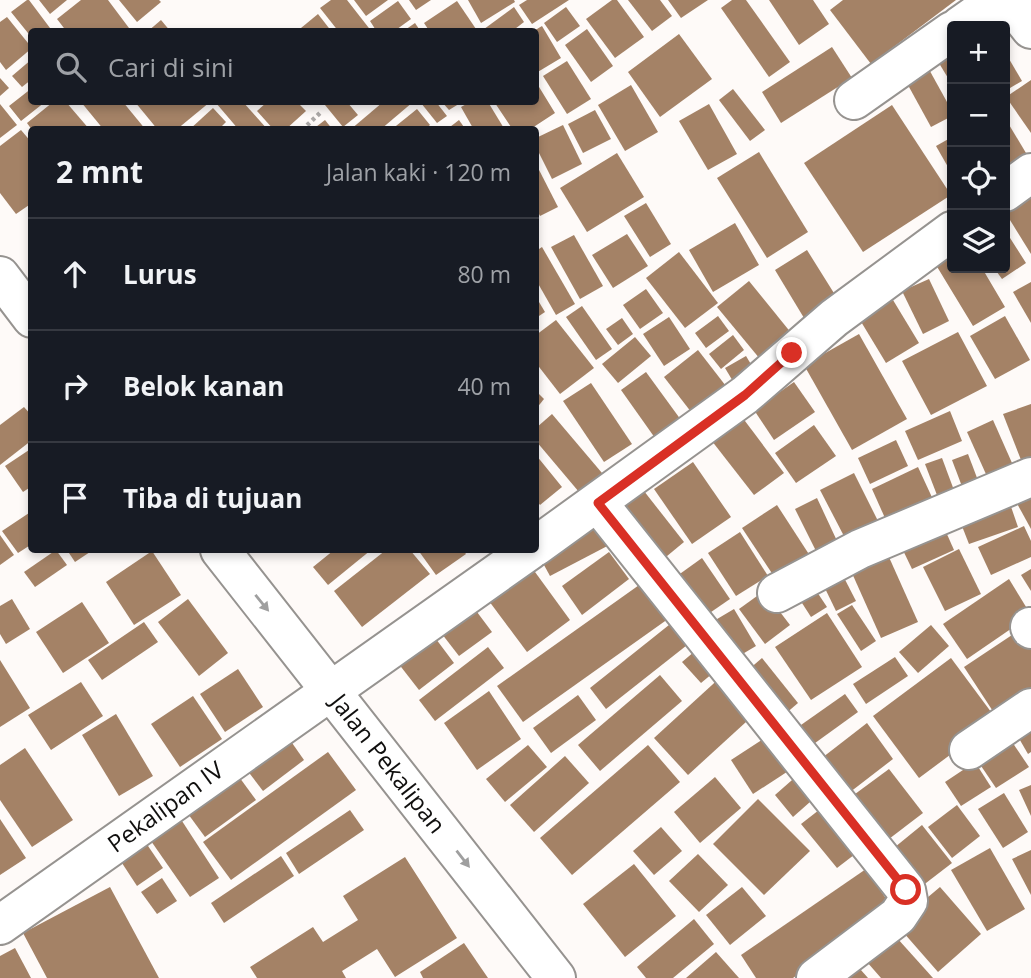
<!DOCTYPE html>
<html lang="id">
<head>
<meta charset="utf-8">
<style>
  body { margin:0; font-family:"Open Sans",sans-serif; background:#242831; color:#f1f3f6 }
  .controls { position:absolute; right:21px; top:21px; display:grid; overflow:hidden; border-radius:7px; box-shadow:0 4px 10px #0003 }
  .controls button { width:63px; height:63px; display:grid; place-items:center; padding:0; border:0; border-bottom:2px solid #363941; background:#171b24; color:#f1f3f6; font:35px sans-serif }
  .stop { position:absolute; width:21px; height:21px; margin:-16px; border:5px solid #d93025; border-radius:50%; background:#fff }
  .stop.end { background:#d93025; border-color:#fff; box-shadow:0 2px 7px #0008 }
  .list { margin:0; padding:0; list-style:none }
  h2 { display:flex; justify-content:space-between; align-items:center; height:91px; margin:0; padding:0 28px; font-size:30px }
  h2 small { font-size:23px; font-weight:400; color:#9ea1a6 }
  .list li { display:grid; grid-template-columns:46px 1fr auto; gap:21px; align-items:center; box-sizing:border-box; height:112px; padding:0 28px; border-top:2px solid #363941 }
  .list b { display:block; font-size:26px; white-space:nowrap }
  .list em { font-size:23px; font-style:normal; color:#9ea1a6 }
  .icon { flex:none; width:38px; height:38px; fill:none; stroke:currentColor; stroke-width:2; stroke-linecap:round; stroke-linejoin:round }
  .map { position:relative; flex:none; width:1031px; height:978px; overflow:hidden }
  .search { position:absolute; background:#171b24; box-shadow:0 4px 10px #0003; left:28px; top:28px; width:511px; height:77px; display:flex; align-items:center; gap:18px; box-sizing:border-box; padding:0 24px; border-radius:7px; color:#9ea1a6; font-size:26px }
  .panel { position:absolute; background:#171b24; box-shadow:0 4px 10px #0003; left:28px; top:126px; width:511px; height:427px; border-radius:7px }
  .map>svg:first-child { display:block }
  .building { fill:#a48266 }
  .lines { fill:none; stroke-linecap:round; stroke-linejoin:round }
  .minor-casing { stroke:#969390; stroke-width:42 }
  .path { stroke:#aba8a7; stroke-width:4.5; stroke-dasharray:3.5 3.5; stroke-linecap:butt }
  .minor { stroke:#fff; stroke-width:38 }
  .oneway { fill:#9f9f9f }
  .route { stroke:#d93025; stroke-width:9 }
  .labels { text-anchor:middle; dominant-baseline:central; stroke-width:5; stroke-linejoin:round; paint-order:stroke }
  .street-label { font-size:24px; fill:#100f0e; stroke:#fff }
</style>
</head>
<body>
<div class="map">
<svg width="1031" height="978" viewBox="0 0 1031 978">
  <rect width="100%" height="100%" fill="#fefaf8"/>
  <!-- building -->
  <g class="building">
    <polygon points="27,0 29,0 53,32 32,32 32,38 11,12"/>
    <polygon points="39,0 67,0 50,14"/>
    <polygon points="81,0 108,0 132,32 67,32 57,19"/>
    <polygon points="119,0 159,0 161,2 137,22"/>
    <polygon points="331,0 347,0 372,32 339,32 320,8"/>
    <polygon points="354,0 388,0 366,16"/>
    <polygon points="409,0 431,0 416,10"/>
    <polygon points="468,0 514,0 515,2 481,23"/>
    <polygon points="527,0 569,0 532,24 519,5"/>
    <polygon points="612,0 617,0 644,37 615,58 586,19"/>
    <polygon points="628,0 660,0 672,16 652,31"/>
    <polygon points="668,0 708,0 681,18"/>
    <polygon points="732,0 746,0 790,62 769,77 721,8"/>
    <polygon points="769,0 813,0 829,24 799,45"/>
    <polygon points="843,0 956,0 871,64 830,10"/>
    <polygon points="398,1 411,19 393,32 377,32 370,21"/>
    <polygon points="457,1 476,29 430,32 424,23"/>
    <polygon points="514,7 524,22 511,32 480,32"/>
    <polygon points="566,7 580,26 557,42 544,23"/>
    <polygon points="318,14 332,32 304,32 301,28"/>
    <polygon points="7,17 32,48 6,70 0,62 0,22"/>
    <polygon points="161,20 171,32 147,32"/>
    <polygon points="415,23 421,32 402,32"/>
    <polygon points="542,26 561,58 536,73 536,32 532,32"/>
    <polygon points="587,29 613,66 591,82 565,45"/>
    <polygon points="679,34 712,79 660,117 628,72"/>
    <polygon points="952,38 952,75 948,78 931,50"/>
    <polygon points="832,47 852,78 781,123 762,92"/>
    <polygon points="1005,52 1022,81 1005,91"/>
    <polygon points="32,59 32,79 22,87 12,76"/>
    <polygon points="567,61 591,99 567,114 543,76"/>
    <polygon points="926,64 952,111 952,116 931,127 903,76"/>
    <polygon points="0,78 9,88 0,96"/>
    <polygon points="1031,80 1031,133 1006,97"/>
    <polygon points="536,82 555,113 529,130 513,130 495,103 536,102"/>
    <polygon points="631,85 658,132 625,151 598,105"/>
    <polygon points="32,88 32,102 45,102 21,121 9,106"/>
    <polygon points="733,89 765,130 750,141 719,100"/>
    <polygon points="53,102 66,102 90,130 32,130 27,123"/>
    <polygon points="81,102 123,102 146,130 104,130"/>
    <polygon points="135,102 210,102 176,130 158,130"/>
    <polygon points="218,102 243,102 268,130 239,130 216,103"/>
    <polygon points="267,102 297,102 306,111 285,130 274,130 257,111"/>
    <polygon points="329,102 347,102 358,115 343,127 325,105"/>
    <polygon points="383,102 413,102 380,130 350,130"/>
    <polygon points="424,102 436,102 447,116 437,123 421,103"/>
    <polygon points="442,102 462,102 449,110"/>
    <polygon points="470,102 488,102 505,130 474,130 461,107"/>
    <polygon points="0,104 17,125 0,138"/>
    <polygon points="709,104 737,154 708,170 679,121"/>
    <polygon points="892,105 951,195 863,252 804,163"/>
    <polygon points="213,108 226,122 218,130 189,130"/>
    <polygon points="417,109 430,125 424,130 391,130"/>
    <polygon points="595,110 611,139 583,153 568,124"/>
    <polygon points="1005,118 1026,153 1005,166"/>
    <polygon points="325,120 333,130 312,130"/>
    <polygon points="459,120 466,130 446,130"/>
    <polygon points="563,125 582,164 552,179 536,147 536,138"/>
    <polygon points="21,130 32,143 32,203 16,214 0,193 0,146"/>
    <polygon points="952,137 952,174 936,146"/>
    <polygon points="759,152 808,232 767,258 717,178"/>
    <polygon points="617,153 644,197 587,232 560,188"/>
    <polygon points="536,164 558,207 540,216 536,208"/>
    <polygon points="1031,183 1031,254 1005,212 1005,200"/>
    <polygon points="646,203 671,244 650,257 624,216"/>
    <polygon points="735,223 759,265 713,292 689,250"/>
    <polygon points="1005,230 1026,263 1002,279 994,268 1005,268"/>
    <polygon points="627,234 648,266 613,288 592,255"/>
    <polygon points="574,235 603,286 580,299 551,247"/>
    <polygon points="542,247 575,304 556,315 536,280 536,251"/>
    <polygon points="807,250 837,298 804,318 775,270"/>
    <polygon points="679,252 718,303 685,328 646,278"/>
    <polygon points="952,255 952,268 982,268 1005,307 973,326 936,265"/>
    <polygon points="929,279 949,321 923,334 902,291"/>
    <polygon points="749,281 792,334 760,359 717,307"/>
    <polygon points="1031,282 1031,323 1013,292"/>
    <polygon points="646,289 663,313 640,329 623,305"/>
    <polygon points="536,297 545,312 536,318"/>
    <polygon points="893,300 919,343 886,363 860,320"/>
    <polygon points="582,306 612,349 596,360 566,317"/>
    <polygon points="718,316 729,331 706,348 695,333"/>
    <polygon points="1005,316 1030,360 995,379 970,336"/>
    <polygon points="669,317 690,349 664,366 643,334"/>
    <polygon points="622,318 633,334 618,345 606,329"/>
    <polygon points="556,320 594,368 560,394 536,363 536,335"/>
    <polygon points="958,332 987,386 931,415 902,361"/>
    <polygon points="859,334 907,419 852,450 804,365"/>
    <polygon points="733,335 744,350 721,369 709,354"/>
    <polygon points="635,337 651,356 618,383 602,364"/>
    <polygon points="698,350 729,390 695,417 664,377"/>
    <polygon points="746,356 758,376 737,388 725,368"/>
    <polygon points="646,372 681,420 655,438 621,390"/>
    <polygon points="794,382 815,412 774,440 754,410"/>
    <polygon points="591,383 632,444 604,462 563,401"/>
    <polygon points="536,391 544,399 536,409"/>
    <polygon points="1031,404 1031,462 1023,465 1003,414"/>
    <polygon points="24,407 32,416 32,440 0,465 0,425"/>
    <polygon points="950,411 962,441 918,460 905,431"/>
    <polygon points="739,413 784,473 754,495 708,436"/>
    <polygon points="552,414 602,473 579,492 536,441 536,428"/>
    <polygon points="993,420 1016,472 990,483 967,432"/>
    <polygon points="814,425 836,456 796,483 775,453"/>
    <polygon points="896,440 908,466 870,484 858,458"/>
    <polygon points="32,448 32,486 23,492 5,466"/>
    <polygon points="968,454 982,491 966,497 952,460"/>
    <polygon points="536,455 562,487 540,505 536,500"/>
    <polygon points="942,458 958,501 942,508 925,464"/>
    <polygon points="693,462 731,517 692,544 654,489"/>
    <polygon points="918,467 936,506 889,527 872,489"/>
    <polygon points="854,473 879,523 846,540 820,490"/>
    <polygon points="640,486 684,542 655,566 611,510"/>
    <polygon points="1031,489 1031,529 1014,498"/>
    <polygon points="817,498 838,543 817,553 795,509"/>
    <polygon points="1008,498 1018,527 969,544 958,516"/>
    <polygon points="777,505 814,562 779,584 742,528"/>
    <polygon points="32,511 32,544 18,553 2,531"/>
    <polygon points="603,519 615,542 550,576 538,554"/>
    <polygon points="942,523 954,550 912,569 899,542"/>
    <polygon points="1024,526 1031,541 1031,557 991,575 978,547"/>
    <polygon points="740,532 768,576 736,596 708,553"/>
    <polygon points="0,535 14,555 0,565"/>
    <polygon points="884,546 918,622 881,638 847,562"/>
    <polygon points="959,549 981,594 945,611 923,567"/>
    <polygon points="56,550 67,565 35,587 24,572"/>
    <polygon points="67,550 93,550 75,562"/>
    <polygon points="334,550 371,550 328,585 313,567"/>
    <polygon points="386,550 410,550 430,574 362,627 334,591"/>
    <polygon points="418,550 463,550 466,554 436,575"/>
    <polygon points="152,551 181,595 134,625 106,582"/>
    <polygon points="609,552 629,579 582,615 562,586"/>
    <polygon points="702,558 730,599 698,621 670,581"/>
    <polygon points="527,561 570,620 527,652 483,593"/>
    <polygon points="838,566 856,601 836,611 819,576"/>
    <polygon points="1031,569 1031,591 1021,575"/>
    <polygon points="649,578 675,614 523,722 497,686"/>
    <polygon points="1009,579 1031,615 967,659 943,624"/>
    <polygon points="809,580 827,607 811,617 793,589"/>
    <polygon points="764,591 790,625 765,644 739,609"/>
    <polygon points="12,599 30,629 6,644 0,634 0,606"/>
    <polygon points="188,599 228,653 199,676 158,622"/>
    <polygon points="468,600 492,632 459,656 435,625"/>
    <polygon points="82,602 109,643 63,673 36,632"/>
    <polygon points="852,605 876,641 861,651 837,614"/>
    <polygon points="734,609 756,646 729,662 707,625"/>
    <polygon points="827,613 862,667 811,700 775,647"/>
    <polygon points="679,617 696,638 606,709 590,688"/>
    <polygon points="144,622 158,642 102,680 88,660"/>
    <polygon points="931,625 949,646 918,673 899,652"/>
    <polygon points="427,627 454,663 419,690 391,654"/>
    <polygon points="1024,627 1031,638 1031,702 1000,722 964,667"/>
    <polygon points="701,646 719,668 701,683 682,662"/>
    <polygon points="488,647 504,668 435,721 419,700"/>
    <polygon points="895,657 908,676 866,704 853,684"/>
    <polygon points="762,658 798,703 777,721 741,676"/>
    <polygon points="951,658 997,720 919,778 873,716"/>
    <polygon points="0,660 30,708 0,727"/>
    <polygon points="238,669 263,707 225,732 200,694"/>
    <polygon points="724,674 758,711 688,775 654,738"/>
    <polygon points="660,675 682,701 600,771 578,745"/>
    <polygon points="81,682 103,716 51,750 28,715"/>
    <polygon points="489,691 521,739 477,770 444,723"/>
    <polygon points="845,694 858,712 804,751 791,732"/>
    <polygon points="578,695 596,720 551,753 533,728"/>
    <polygon points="193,696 222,739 180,767 151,724"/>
    <polygon points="116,714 153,776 119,796 82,735"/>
    <polygon points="1031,718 1031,752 1028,754 1013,728"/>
    <polygon points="867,723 893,759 845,796 818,761"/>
    <polygon points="283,730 304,760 263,791 240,761"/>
    <polygon points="774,732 796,766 753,794 731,760"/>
    <polygon points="1006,733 1029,767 996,788 973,754"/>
    <polygon points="528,745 547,767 505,802 486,779"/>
    <polygon points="648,745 680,782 572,875 540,838"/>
    <polygon points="25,748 73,820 32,847 0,800 0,765"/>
    <polygon points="328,752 356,790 231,880 203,842"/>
    <polygon points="565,756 589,783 534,832 510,805"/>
    <polygon points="975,762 991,787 961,806 945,782"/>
    <polygon points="889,769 923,813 885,842 851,797"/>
    <polygon points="234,770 256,800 205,837 183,807"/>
    <polygon points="800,773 819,794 793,817 775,795"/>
    <polygon points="715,777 741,808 700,843 674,812"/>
    <polygon points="1031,785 1031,816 1019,790"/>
    <polygon points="1004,793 1028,832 1003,848 978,809"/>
    <polygon points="758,799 810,851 764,895 713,844"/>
    <polygon points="828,803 863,848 837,868 801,824"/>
    <polygon points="957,805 980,836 952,858 928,827"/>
    <polygon points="350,810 364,830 299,874 286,853"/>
    <polygon points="0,819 26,858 0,875"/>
    <polygon points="182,821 219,878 190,897 151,841"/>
    <polygon points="922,825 952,863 913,893 884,856"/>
    <polygon points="661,827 682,851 654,875 633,851"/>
    <polygon points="146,843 163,868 137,886 120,860"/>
    <polygon points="990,848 1025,909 987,931 951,870"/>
    <polygon points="1031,850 1031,895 1012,859"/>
    <polygon points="698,854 728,885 699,912 669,881"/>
    <polygon points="281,856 294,876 224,923 211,903"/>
    <polygon points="405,857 457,938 395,977 377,949 342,971 346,978 257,978 250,967 313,927 323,942 358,920 343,896"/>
    <polygon points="634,864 676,916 625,957 583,904"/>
    <polygon points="866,869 893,909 793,978 756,978 741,955"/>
    <polygon points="162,878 177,901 157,914 141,892"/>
    <polygon points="110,887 159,978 47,978 23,933"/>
    <polygon points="742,887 766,916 730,945 706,915"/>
    <polygon points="940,887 981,934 938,972 896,924"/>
    <polygon points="694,919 714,944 673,978 646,978 637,967"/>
    <polygon points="888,928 933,978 881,978 860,954"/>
    <polygon points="464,943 488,978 423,978 420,972"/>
    <polygon points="15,948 31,978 0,978 0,956"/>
    <polygon points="716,952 739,978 686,978"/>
    <polygon points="853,961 868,978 834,978"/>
  </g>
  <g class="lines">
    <!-- minor casing -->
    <g class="minor-casing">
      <g id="minor">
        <polyline points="1008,0 1031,29"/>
        <polyline points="960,26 997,0"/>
        <polyline points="854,100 952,31"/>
        <polyline points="1005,192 1031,173"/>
        <polyline points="0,276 32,318"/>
        <polyline points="598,503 906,890 908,901 898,916 816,978"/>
        <polyline points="536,546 745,395 834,318 952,231"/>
        <polyline points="220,550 556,978"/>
        <polyline points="777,593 860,549 1031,477"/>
        <polyline points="1030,627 1031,629"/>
        <polyline points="969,750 1031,708"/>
        <polyline points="0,925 530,550"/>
      </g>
    </g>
    <!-- path -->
    <polyline class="path" points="302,130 320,113"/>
    <!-- minor -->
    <use href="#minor" class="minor"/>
  </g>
  <!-- one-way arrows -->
  <defs><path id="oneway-solid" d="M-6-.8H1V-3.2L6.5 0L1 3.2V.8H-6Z" transform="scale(1.75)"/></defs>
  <g class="oneway">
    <use href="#oneway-solid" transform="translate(262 603) rotate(51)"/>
    <use href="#oneway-solid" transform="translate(463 859) rotate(52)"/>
  </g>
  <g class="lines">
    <!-- route -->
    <polyline class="route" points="792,353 745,395 598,503 906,890"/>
  </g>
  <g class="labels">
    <!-- street labels -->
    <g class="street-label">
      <text transform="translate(389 763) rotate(52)">Jalan Pekalipan</text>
      <text transform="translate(165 806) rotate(-36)">Pekalipan IV</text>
    </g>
  </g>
</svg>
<div class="controls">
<button>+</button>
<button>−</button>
<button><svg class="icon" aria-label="locate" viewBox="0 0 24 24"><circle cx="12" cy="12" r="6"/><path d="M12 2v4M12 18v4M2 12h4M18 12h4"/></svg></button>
<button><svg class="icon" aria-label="layers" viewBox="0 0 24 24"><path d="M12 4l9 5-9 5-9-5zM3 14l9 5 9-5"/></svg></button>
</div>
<div class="stop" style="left:906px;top:890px"></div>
<div class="stop end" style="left:792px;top:353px"></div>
<div class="search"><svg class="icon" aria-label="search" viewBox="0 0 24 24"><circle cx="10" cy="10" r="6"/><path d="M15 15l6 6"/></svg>Cari di sini</div>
<section class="panel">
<h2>2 mnt<small>Jalan kaki · 120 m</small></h2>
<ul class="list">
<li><svg class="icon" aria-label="ahead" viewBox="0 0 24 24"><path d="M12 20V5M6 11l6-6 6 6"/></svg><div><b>Lurus</b></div><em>80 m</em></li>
<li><svg class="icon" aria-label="right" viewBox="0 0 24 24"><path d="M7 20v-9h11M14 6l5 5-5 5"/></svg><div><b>Belok kanan</b></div><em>40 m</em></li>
<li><svg class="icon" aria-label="arrive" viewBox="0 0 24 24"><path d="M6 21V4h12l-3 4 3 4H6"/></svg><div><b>Tiba di tujuan</b></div></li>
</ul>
</section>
</div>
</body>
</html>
